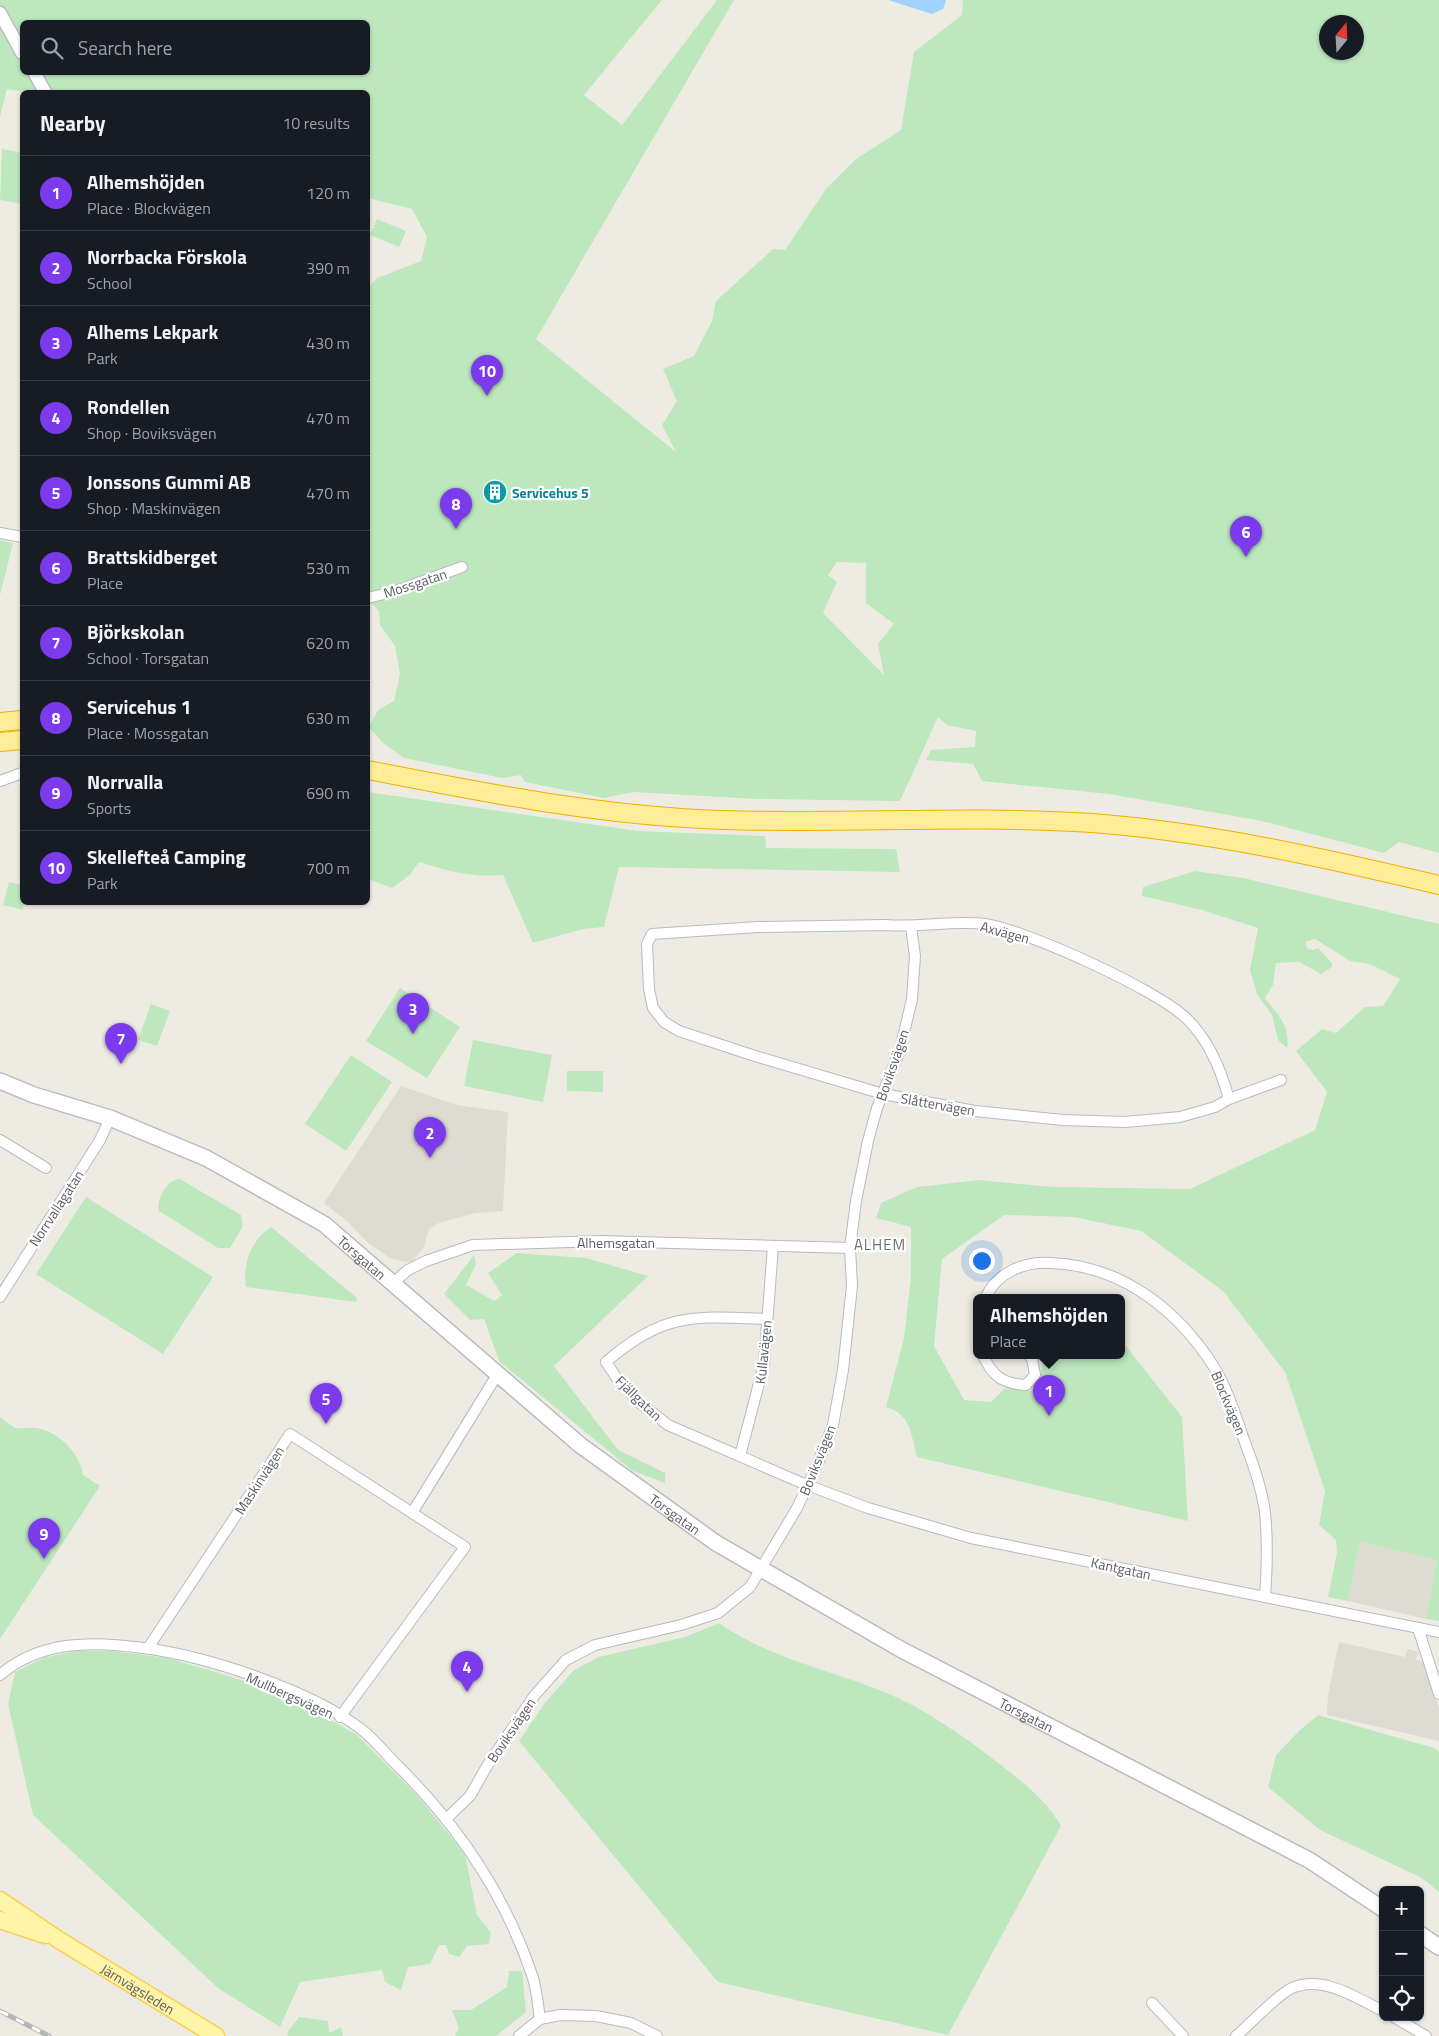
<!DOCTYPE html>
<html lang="en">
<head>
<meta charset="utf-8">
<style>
  body { margin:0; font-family:"Titillium Web",sans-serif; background:#242831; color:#f1f3f6 }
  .controls { position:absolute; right:15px; bottom:15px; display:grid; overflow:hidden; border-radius:8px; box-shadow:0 1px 4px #0004 }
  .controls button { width:45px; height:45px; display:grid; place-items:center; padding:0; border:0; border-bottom:1px solid #363941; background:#171b24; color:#f1f3f6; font:25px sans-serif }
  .compass { position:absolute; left:1319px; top:15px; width:45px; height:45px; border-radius:50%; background:#171b24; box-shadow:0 1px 4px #0004; rotate:18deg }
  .you { position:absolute; left:981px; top:1260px; width:18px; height:18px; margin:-12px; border:4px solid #fff; border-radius:50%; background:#1a73e8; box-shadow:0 0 0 8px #1a73e833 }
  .badge { display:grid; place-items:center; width:32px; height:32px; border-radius:50%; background:#7c3aed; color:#fff; font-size:16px; font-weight:700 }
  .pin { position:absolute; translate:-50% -41px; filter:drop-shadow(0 1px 2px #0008) }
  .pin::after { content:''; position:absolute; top:26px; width:18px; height:15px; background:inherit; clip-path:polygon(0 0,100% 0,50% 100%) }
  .popup { position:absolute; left:973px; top:1294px; width:152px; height:65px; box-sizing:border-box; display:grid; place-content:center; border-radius:8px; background:#171b24; filter:drop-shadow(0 1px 4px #0005); font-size:16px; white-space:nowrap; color:#9ea1a6 }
  .popup b { font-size:19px; color:#f1f3f6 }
  .popup::after { content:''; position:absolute; left:50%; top:100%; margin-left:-10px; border:10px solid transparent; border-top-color:#171b24 }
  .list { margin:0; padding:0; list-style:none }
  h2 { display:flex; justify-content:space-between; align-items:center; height:65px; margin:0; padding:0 20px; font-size:21px }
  h2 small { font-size:16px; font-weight:400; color:#9ea1a6 }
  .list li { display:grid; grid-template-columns:32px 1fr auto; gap:15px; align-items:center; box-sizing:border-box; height:75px; padding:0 20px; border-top:1px solid #363941 }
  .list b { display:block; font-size:19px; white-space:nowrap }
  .list p { margin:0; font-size:16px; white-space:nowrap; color:#9ea1a6 }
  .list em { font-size:16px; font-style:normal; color:#9ea1a6 }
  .icon { flex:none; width:28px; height:28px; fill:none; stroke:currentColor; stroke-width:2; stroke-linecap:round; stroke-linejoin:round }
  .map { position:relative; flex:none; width:1439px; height:2036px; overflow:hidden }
  .search { position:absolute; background:#171b24; box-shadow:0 1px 4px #0004; left:20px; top:20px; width:350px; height:55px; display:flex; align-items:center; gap:12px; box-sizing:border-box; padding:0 18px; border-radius:8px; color:#9ea1a6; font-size:19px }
  .panel { position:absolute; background:#171b24; box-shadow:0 1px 4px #0004; left:20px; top:90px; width:350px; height:815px; border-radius:8px }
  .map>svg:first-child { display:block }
  .education { fill:#dedbd1 }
  .green { fill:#bde8be; fill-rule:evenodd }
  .water { fill:#a2d2ff }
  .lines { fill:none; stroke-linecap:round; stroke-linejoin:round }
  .minor-casing { stroke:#b7bac0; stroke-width:12 }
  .tertiary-casing { stroke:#b7bac0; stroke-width:15 }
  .secondary-casing { stroke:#b8bbc2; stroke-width:18 }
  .primary-casing { stroke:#fad14f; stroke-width:19 }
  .trunk-casing { stroke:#f1af00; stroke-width:20 }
  .minor { stroke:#fff; stroke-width:10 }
  .tertiary { stroke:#fff; stroke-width:12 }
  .secondary { stroke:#fff; stroke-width:15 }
  .primary { stroke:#fff4a7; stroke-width:16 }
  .trunk { stroke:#ffed98; stroke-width:18 }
  .rail-casing { stroke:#b4b5b5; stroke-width:5 }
  .rail { stroke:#fff; stroke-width:3; stroke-dasharray:9; stroke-linecap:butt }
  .labels { text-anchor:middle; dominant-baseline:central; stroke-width:4.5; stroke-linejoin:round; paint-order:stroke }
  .culture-label { font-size:14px; font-weight:bold; fill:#0d838f; stroke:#fff; text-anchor:start }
  .street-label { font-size:14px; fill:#5a5e64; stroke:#fff }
  .neighbourhood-label { font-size:15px; letter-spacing:1px; fill:#6b7076; stroke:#fff }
</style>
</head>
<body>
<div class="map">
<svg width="1439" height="2036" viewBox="0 0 1439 2036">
  <rect width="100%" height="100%" fill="#eeece2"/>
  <!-- education -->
  <g class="education">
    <polygon points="401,1086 457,1105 508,1112 503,1211 475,1213 439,1223 429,1229 424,1247 417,1256 411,1262 405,1262 390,1258 368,1243 347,1221 324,1203"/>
    <polygon points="1360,1542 1437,1560 1426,1619 1348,1601"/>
    <polygon points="1339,1642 1405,1657 1408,1649 1418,1652 1416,1660 1425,1662 1439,1708 1439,1741 1327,1715 1328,1695"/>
  </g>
  <!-- green -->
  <g class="green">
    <path d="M0 0H662L584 95 622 125 717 0H734L536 339 676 452 662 425 677 401 663 369 694 356 712 321 716 301 773 249 785 250 826 189 856 159 901 130 914 52 962 15 963 0H1439V853L1399 842 1384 853 1262 821 1109 794 982 781 973 764 926 760 931 750 975 747 976 731 947 725 938 717 900 801 757 799 633 792 604 798 525 782 521 775 502 778 404 758 383 743 369 727 378 710 394 701 400 674 395 646 380 625 379 611 368 599V288L377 278 421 261 427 237 412 209 368 198V92H24L7 89 0 117ZM22 22H368V72H22ZM1326 22H1356V52H1326ZM837 562 866 563V603L894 624 878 644 884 675 823 613 837 582 828 575Z"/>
    <polygon points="2,149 22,153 22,204 0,200"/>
    <polygon points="377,219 406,231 399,247 370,235"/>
    <polygon points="0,540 13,543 0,595"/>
    <path d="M368 792 638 831 765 836 766 848 896 849 900 872 619 867 604 927 583 929 533 943 503 875C472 878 448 871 419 862L410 875 392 888 368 879Z"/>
    <path d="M1195 871 1243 878 1439 924V1621L1426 1619 1437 1560 1360 1542 1348 1601 1328 1597 1337 1553 1336 1540 1319 1525 1325 1491 1285 1372 1223 1291 1141 1231 1074 1217 1004 1215 942 1259 934 1346 964 1400 991 1402 1004 1389 1030 1391 1040 1383 1043 1355H1122V1341L1182 1417 1188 1521 917 1457C911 1435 911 1414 886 1407L904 1338 911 1277V1227L876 1218 881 1203 917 1187 979 1180 1054 1187 1190 1189 1315 1130 1327 1092 1296 1051 1322 1029 1336 1033 1365 1007 1383 1006 1400 979 1370 964 1350 961 1315 939 1305 942 1308 949 1313 950 1318 948 1332 963V967L1321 974 1299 962 1276 963 1273 985 1265 998C1277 1013 1291 1027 1287 1048L1278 1040 1272 1015 1257 994 1250 970 1258 928 1202 910 1142 896 1143 887Z"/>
    <polygon points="9,882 22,885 22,902 24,903 23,910 3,905"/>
    <polygon points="400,988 460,1027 427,1078 366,1041"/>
    <polygon points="151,1004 170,1011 157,1046 138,1040"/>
    <polygon points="473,1040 552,1055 543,1102 464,1086"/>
    <polygon points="351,1055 392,1082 346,1151 305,1124"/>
    <polygon points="567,1071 603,1071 603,1092 567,1091"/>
    <path d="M180 1179 241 1215 243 1226 230 1248H218L159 1211C156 1199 167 1179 180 1179Z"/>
    <polygon points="86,1197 213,1277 163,1354 36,1274"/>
    <path d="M271 1227 357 1298 356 1302 246 1287C242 1264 251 1240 271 1227Z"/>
    <polygon points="517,1253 586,1258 648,1276 554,1366 618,1450 665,1473 665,1483 633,1471 499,1361 484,1319 470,1320 444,1294 474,1255 476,1264 466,1285 494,1301 502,1295 488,1273"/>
    <path d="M0 1417C5 1421 11 1426 16 1428 23 1429 30 1427 36 1428 58 1431 80 1453 83 1475L100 1486 0 1639Z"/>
    <path d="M719 1623C770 1659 831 1670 887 1693 928 1711 962 1735 997 1762 1021 1781 1046 1799 1061 1826L948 2035 718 1982 519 1741 544 1704 574 1670 599 1657 685 1637Z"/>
    <polygon points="75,1651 113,1651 167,1658 219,1673 264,1688 317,1712 357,1735 415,1793 465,1854 477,1915 491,1933 489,1944 467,1946 459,1957 449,1954 446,1945 439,1945 430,1964 408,1967 401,1990 385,1982 382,1970 300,1982 280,2027 218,1988 33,1815 8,1704 15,1672 43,1658"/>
    <polygon points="1318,1715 1434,1748 1439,1752 1439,1892 1422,1878 1320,1830 1268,1787 1276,1755 1300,1730"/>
    <polygon points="509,1971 522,1971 526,2012 496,2036 455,2036 459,2028 452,2010 471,2010 507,1987"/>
    <polygon points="299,2017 328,2021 329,2033 341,2027 343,2036 288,2036 287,2033"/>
  </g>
  <!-- water -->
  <polygon class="water" points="888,0 946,0 943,9 932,14"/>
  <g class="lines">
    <!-- minor casing -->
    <g class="minor-casing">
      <g id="minor">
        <polyline points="0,533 22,537"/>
        <polyline points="368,598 396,591 462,567"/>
        <polyline points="0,781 22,773"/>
        <path d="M1229 1099C1221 1070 1209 1040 1187 1019 1158 990 1026 930 985 924 952 920 919 928 886 925L758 927 652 934 647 944 649 989 653 1008 664 1022 679 1031 755 1056 883 1094 975 1111 1063 1120 1125 1122 1180 1117 1215 1107 1229 1099 1281 1080"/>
        <polyline points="0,1140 46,1168"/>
        <polyline points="392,1284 408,1270 426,1261 473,1245 600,1241 850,1248"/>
        <polyline points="0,1297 100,1140 110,1118"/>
        <path d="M986 1297C997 1272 1025 1261 1052 1263 1122 1266 1178 1310 1214 1367 1227 1388 1235 1414 1243 1437 1252 1461 1262 1488 1265 1513 1268 1541 1267 1569 1265 1597"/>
        <path d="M766 1319C695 1316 663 1312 606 1362L616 1377 640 1403 668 1425 802 1483 868 1508 971 1538 1439 1632"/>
        <path d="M983 1355C992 1376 1003 1384 1026 1385L1035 1375 1032 1358 1028 1355"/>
        <polyline points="740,1456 764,1364 773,1246"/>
        <polyline points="412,1513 497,1375"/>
        <polyline points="1418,1628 1439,1694"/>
        <polyline points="148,1648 290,1434 465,1547 340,1717"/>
        <path d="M0 1675C40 1640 94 1641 143 1648 207 1656 310 1690 361 1729 374 1739 385 1753 396 1764 457 1824 506 1896 533 1978 537 1991 538 2006 540 2019"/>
        <polyline points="446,1819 470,1796 487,1766 534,1696 566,1660 595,1645 681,1625 718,1613 750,1587 797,1508 816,1468 833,1425 843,1370 852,1286 850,1248 856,1201 868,1141 877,1108 900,1050 912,999 915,956 911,927"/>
        <polyline points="1152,2003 1183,2036"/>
        <polyline points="1394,2017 1426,2036"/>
        <polyline points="519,2036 540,2019 560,2015 596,2016 631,2023 657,2036"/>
        <path d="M1236 2036C1249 2025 1278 1994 1292 1988 1323 1975 1355 1997 1383 2011"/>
      </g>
    </g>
    <!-- tertiary casing -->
    <g class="tertiary-casing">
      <g id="tertiary">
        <polyline points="0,13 22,53"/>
        <polyline points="34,72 45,92"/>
      </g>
    </g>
    <!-- secondary casing -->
    <g class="secondary-casing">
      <g id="secondary">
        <path id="s1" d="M0 1081 34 1095 110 1118 206 1158 324 1224 580 1445 716 1543 902 1650 1309 1860 1383 1909"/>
        <polyline points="1420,1934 1439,1947"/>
      </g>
    </g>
    <!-- primary casing -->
    <g class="primary-casing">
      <g id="primary">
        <path id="s2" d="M0 1900 59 1940 216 2036"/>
        <polyline points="0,1920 45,1935"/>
      </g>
    </g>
    <!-- trunk casing -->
    <g class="trunk-casing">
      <g id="trunk">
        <polyline points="0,722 22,720"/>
        <polyline points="0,742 22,740"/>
        <path d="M368 770C485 793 602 816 722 820 845 824 969 815 1092 823 1210 832 1324 858 1439 885"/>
      </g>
    </g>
    <!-- minor -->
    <use href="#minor" class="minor"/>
    <!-- tertiary -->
    <use href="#tertiary" class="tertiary"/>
    <!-- secondary -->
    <use href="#secondary" class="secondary"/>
    <!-- primary -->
    <use href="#primary" class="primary"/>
    <!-- trunk -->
    <use href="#trunk" class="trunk"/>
    <!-- rail casing -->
    <g class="rail-casing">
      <polyline id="rail" points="0,2011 49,2036"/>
    </g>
    <!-- rail -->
    <use href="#rail" class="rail"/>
  </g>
  <!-- icons -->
  <defs>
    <g id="building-disc" transform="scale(1.25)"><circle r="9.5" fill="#0f9aa8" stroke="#fff"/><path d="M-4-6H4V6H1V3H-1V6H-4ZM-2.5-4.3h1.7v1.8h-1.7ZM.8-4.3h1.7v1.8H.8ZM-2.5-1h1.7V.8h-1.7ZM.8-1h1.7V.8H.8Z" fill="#fff"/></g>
  </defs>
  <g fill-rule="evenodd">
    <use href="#building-disc" x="495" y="492"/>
  </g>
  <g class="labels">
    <!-- culture labels -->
    <g class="culture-label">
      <text x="512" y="492">Servicehus 5</text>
    </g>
    <!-- street labels -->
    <g class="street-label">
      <text transform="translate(415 583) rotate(-18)">Mossgatan</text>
      <text transform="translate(1005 932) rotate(15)">Axvägen</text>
      <text transform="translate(892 1065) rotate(-71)">Boviksvägen</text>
      <text transform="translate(938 1104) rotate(10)">Slåttervägen</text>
      <text transform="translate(56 1208) rotate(-57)">Norrvallagatan</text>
      <text x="616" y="1242">Alhemsgatan</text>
      <text stroke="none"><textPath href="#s1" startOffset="406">Torsgatan</textPath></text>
      <text transform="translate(763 1352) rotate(-84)">Kullavägen</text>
      <text transform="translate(639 1398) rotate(44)">Fjällgatan</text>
      <text transform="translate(1229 1403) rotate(67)">Blockvägen</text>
      <text transform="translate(817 1460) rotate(-68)">Boviksvägen</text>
      <text transform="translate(259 1480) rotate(-57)">Maskinvägen</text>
      <text stroke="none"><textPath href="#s1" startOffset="811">Torsgatan</textPath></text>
      <text transform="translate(1121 1568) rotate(12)">Kantgatan</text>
      <text transform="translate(290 1695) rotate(24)">Mullbergsvägen</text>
      <text stroke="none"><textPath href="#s1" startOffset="1216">Torsgatan</textPath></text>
      <text transform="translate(511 1730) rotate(-56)">Boviksvägen</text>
      <text stroke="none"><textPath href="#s2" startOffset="164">Järnvägsleden</textPath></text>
    </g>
    <!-- neighbourhood labels -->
    <g class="neighbourhood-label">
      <text x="880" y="1244">ALHEM</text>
    </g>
  </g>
</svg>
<div class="controls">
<button>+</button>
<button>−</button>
<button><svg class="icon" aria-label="locate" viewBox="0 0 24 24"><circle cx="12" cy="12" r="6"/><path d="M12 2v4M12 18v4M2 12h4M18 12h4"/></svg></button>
</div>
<svg class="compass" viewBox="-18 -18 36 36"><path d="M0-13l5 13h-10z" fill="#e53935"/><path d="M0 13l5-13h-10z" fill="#9ea1a6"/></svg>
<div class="you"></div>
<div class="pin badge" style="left:1049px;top:1416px">1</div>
<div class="popup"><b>Alhemshöjden</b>Place</div>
<div class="pin badge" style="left:430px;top:1158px">2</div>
<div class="pin badge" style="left:413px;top:1034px">3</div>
<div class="pin badge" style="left:467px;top:1692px">4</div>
<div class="pin badge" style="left:326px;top:1424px">5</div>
<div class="pin badge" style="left:1246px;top:557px">6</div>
<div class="pin badge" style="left:121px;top:1064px">7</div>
<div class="pin badge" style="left:456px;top:529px">8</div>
<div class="pin badge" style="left:44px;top:1559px">9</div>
<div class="pin badge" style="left:487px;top:396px">10</div>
<div class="search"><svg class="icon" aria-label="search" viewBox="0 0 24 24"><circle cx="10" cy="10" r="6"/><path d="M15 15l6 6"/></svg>Search here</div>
<section class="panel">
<h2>Nearby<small>10 results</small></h2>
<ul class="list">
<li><span class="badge">1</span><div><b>Alhemshöjden</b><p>Place · Blockvägen</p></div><em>120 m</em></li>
<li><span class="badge">2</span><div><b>Norrbacka Förskola</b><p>School</p></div><em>390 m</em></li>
<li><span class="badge">3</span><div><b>Alhems Lekpark</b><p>Park</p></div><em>430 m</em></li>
<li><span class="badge">4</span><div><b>Rondellen</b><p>Shop · Boviksvägen</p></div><em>470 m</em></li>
<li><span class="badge">5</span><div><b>Jonssons Gummi AB</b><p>Shop · Maskinvägen</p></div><em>470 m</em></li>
<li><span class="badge">6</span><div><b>Brattskidberget</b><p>Place</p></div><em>530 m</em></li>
<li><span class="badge">7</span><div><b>Björkskolan</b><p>School · Torsgatan</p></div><em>620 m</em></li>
<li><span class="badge">8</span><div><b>Servicehus 1</b><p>Place · Mossgatan</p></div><em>630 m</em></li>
<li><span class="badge">9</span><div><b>Norrvalla</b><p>Sports</p></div><em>690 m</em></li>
<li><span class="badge">10</span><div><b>Skellefteå Camping</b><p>Park</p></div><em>700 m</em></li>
</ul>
</section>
</div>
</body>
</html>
